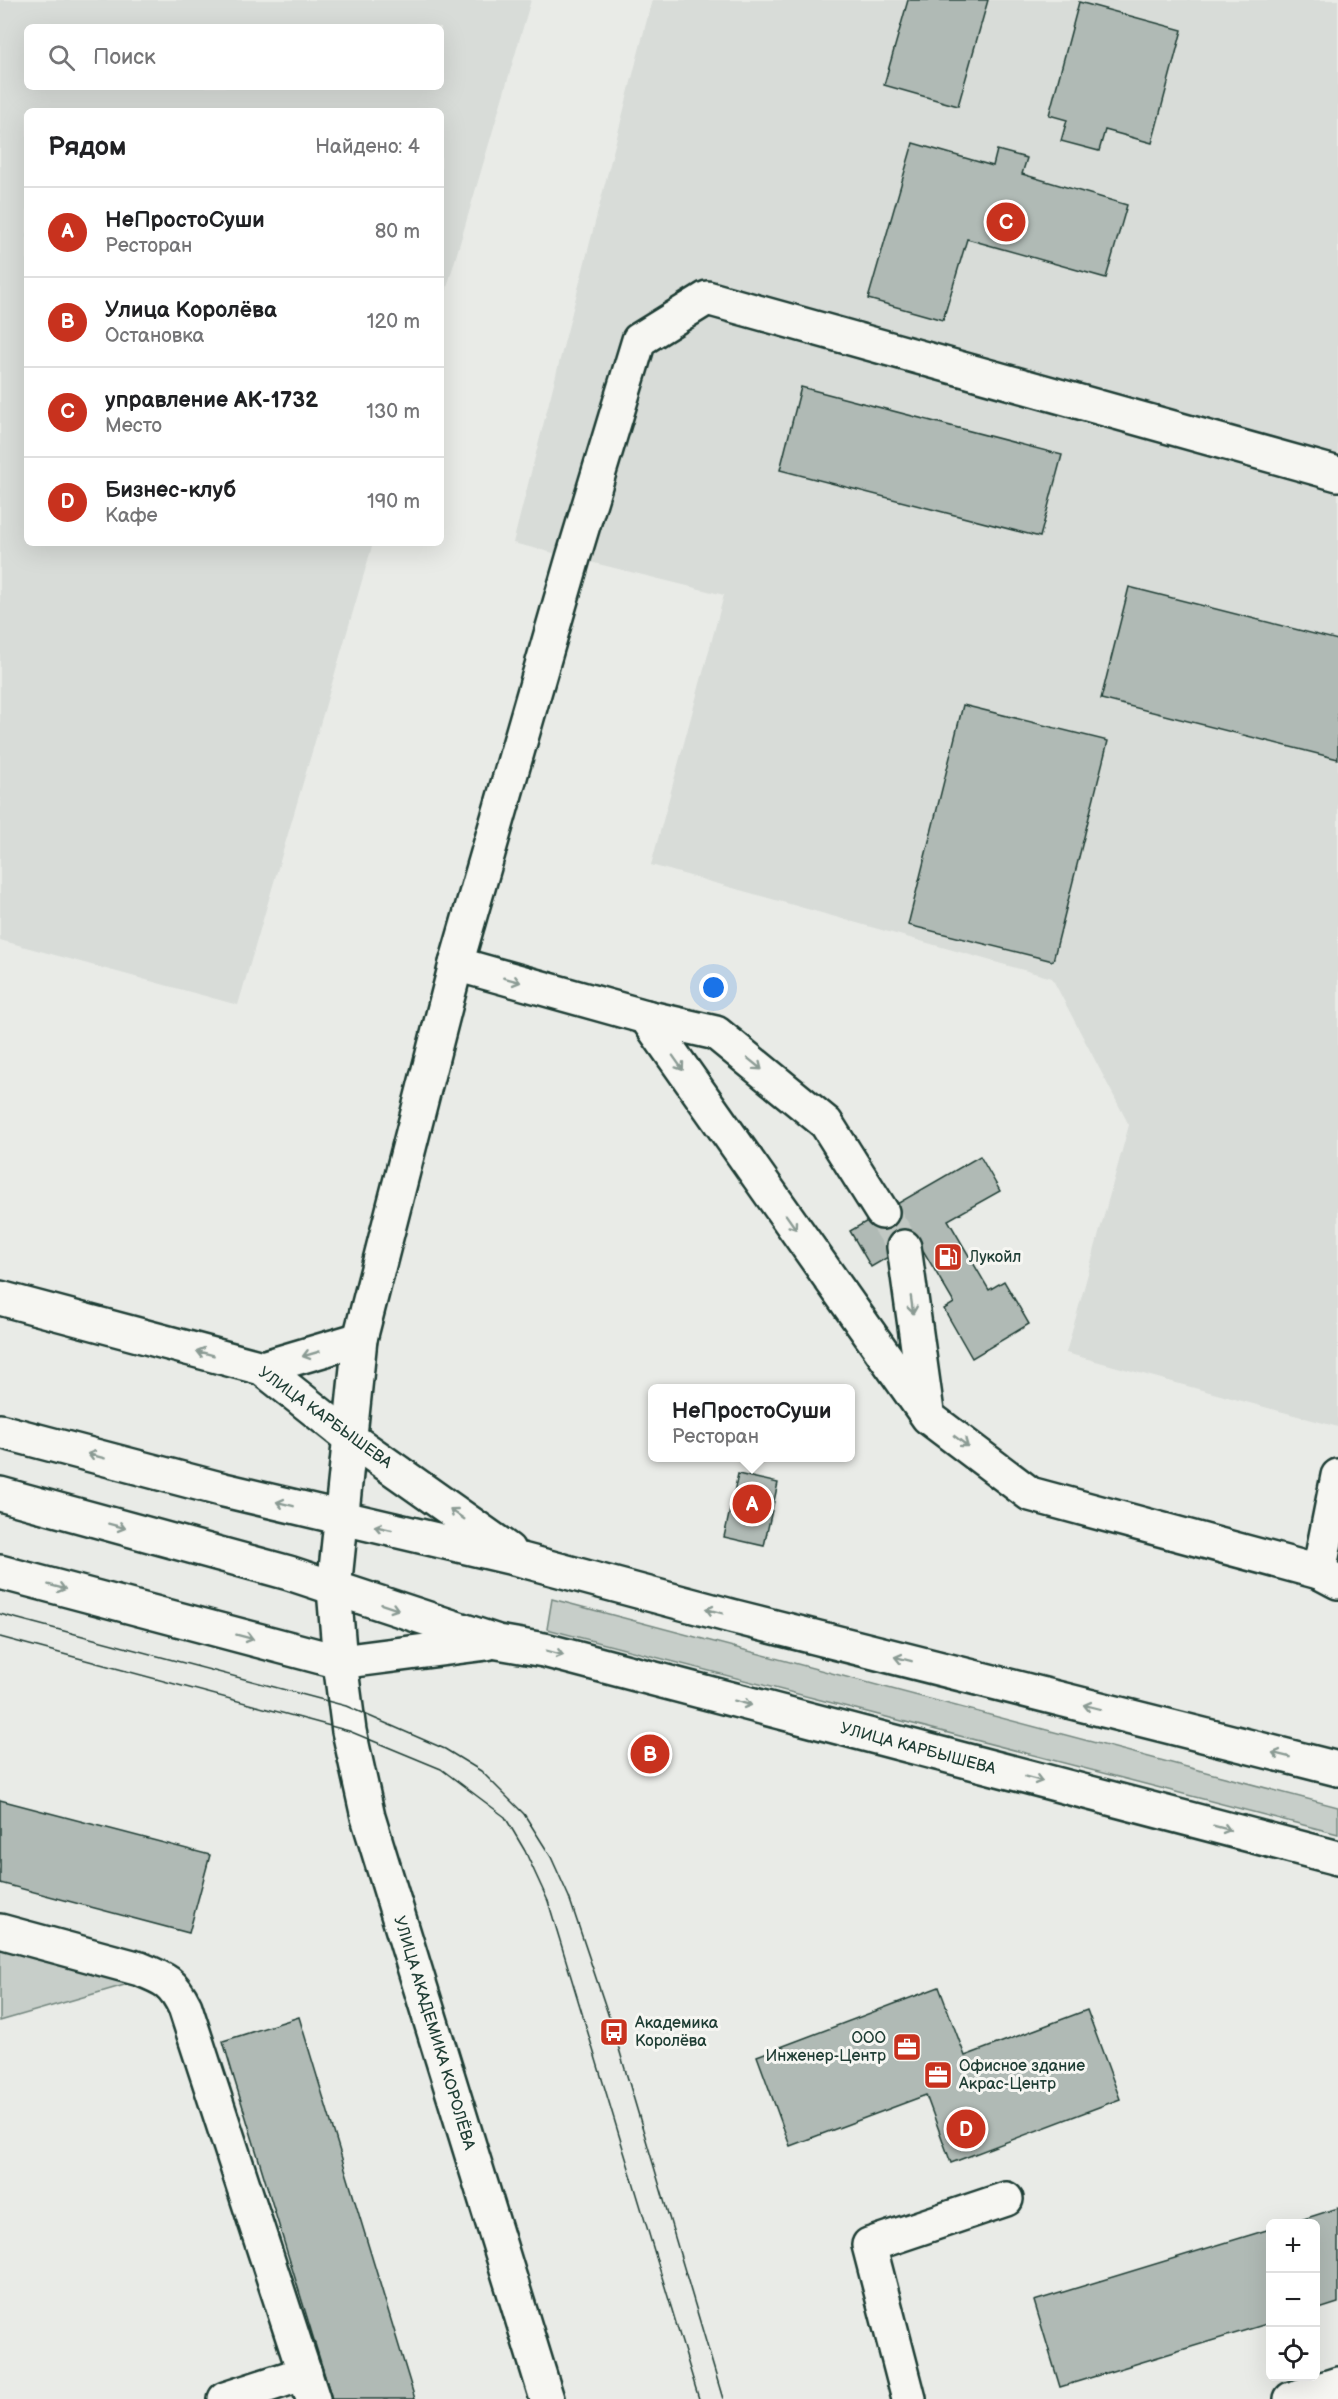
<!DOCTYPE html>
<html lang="ru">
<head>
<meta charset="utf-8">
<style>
  body { margin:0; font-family:"Balsamiq Sans",sans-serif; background:#f6f6f6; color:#202124 }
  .controls { position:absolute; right:18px; bottom:18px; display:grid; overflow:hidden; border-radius:9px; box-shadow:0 6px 24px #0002 }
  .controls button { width:54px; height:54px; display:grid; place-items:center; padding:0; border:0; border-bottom:2px solid #e0e0e0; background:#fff; color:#202124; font:30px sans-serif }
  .you { position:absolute; left:714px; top:988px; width:21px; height:21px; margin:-15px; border:4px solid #fff; border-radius:50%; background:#1a73e8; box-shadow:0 0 0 9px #1a73e833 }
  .badge { display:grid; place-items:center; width:39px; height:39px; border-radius:50%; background:#c8321e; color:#fff; font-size:20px; font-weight:700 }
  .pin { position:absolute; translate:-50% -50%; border:3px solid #fff; box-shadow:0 2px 6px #0006 }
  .popup { position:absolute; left:648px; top:1384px; width:207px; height:78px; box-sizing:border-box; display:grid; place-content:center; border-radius:9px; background:#fff; filter:drop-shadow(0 2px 4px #0005); font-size:20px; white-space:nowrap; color:#757577 }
  .popup b { font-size:22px; color:#202124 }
  .popup::after { content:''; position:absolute; left:50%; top:100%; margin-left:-12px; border:12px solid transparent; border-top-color:#fff }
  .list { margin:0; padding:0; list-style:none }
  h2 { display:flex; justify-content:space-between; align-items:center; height:78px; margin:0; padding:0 24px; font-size:26px }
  h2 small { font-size:20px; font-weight:400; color:#757577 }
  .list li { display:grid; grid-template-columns:39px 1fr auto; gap:18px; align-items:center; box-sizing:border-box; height:90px; padding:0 24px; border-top:2px solid #e0e0e0 }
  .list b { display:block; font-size:22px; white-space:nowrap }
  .list p { margin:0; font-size:20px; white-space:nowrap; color:#757577 }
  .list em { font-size:20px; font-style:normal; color:#757577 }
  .icon { flex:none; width:33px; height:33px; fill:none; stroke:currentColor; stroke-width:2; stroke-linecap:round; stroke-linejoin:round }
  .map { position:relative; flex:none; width:1338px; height:2399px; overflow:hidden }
  .search { position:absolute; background:#fff; box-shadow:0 6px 24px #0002; left:24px; top:24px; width:420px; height:66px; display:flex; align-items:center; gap:15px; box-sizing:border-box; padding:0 21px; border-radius:9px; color:#757577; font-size:22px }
  .panel { position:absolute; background:#fff; box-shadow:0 6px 24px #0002; left:24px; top:108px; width:420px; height:438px; border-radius:9px }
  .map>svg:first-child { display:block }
  .built { fill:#d8dcd8; fill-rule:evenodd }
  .green { fill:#c7cec9; stroke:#73867e; stroke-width:1.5 }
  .building { fill:#b0bab5; stroke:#1f3d34; stroke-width:1.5 }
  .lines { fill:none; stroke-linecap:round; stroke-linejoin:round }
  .minor-tunnel { stroke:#c1c8c3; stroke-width:33; stroke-dasharray:33 16; stroke-linecap:butt }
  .minor-casing { stroke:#1f3d34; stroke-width:38 }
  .minor { stroke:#f6f6f2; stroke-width:33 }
  .tram { stroke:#1f3d34; stroke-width:1.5 }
  .oneway { stroke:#8a9a93 }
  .labels { text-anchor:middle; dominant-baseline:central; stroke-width:6; stroke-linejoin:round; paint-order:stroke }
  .poi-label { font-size:16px; fill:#1f3d34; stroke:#f6f6f2; text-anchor:start }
  .street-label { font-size:16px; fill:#1f3d34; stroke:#f6f6f2 }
</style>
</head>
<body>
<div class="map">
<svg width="1338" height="2399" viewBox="0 0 1338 2399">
  <rect width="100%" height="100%" fill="#e9ebe7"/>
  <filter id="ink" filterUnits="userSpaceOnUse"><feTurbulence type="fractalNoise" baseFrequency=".0167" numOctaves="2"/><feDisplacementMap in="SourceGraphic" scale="12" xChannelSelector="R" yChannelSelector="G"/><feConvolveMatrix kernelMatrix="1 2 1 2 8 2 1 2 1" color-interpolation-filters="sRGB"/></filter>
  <g filter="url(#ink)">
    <!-- built -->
    <g class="built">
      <path d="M0 0H531L441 308V111H27V543H373L238 1005 0 940ZM27 27H441V87H27Z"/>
      <polygon points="652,0 1338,0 1338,1427 1066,1353 1129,1125 1052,978 651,865 724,595 513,543"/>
    </g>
    <!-- green -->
    <g class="green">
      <polygon points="552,1599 1338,1807 1338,1834 547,1629"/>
      <polygon points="0,1945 135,1982 0,2021"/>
    </g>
    <!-- building -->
    <g class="building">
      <polygon points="908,0 988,0 958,106 884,85"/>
      <polygon points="1079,2 1182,30 1152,143 1105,130 1099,151 1061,141 1067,120 1049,115"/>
      <polygon points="913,143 993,166 997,150 1027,158 1022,174 1127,205 1106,278 967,239 943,320 868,299"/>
      <polygon points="801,387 1062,455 1040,537 780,470"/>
      <polygon points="1129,587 1338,640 1338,759 1101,699"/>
      <polygon points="963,705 1108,741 1053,961 908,925"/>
      <polygon points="980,1156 1000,1191 948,1220 989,1290 1004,1281 1029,1324 972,1358 944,1309 954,1303 917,1240 871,1267 850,1231"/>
      <polygon points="738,1474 778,1483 764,1546 724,1537"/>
      <polygon points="0,1800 210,1855 189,1933 0,1883"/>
      <polygon points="939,1987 965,2056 1087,2010 1120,2099 951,2163 926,2095 790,2146 757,2056"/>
      <polygon points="299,2017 415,2399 332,2399 233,2075 223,2041"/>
      <polygon points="1338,2208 1338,2303 1316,2310 1316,2224 1288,2224"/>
      <polygon points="1270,2229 1270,2323 1060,2387 1034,2301"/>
    </g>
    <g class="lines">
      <!-- minor-tunnel -->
      <polyline class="minor-tunnel" points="882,1212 904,1247"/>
      <!-- minor casing -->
      <g class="minor-casing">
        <g id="minor">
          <polyline points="456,964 646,1017 928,1417 1030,1494 1319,1572 1338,1582"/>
          <polyline points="646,1017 716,1033 826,1123 882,1212"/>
          <polyline points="904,1247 927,1412"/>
          <polyline points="0,1298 262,1368 351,1439 508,1550"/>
          <polyline points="262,1368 360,1339"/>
          <polyline points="0,1431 224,1490 522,1560 731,1616 1338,1769"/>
          <polyline points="0,1494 289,1573 498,1642 544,1650 1338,1858"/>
          <polyline points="0,1572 340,1662 487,1643"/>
          <polyline points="1319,1572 1338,1476"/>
          <path d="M0 1931 140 1969C165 1979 173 1982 185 2007L313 2399"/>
          <polyline points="225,2399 305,2373"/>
          <polyline points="547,2399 368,1817 349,1731 340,1662 334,1589 360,1339 456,964 573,558 639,340 707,298 1338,474"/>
          <polyline points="909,2399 869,2245 1006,2199"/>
          <polyline points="1291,2399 1338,2384"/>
        </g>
      </g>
      <!-- minor -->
      <use href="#minor" class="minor"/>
      <!-- tram -->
      <g class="tram">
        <polyline points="0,1614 346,1706 445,1749 481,1771 524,1814 551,1857 569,1897 614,2032 723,2399"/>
        <polyline points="0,1637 349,1731 441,1769 505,1817 525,1851 548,1901 699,2399"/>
      </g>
    </g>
    <!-- one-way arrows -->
    <defs><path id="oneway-shaft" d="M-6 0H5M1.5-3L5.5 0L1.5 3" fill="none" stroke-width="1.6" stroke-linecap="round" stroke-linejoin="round" transform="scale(1.5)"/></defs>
    <g class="oneway">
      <use href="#oneway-shaft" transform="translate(512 980) rotate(15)"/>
      <use href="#oneway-shaft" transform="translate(678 1063) rotate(55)"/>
      <use href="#oneway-shaft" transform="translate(755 1064) rotate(39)"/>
      <use href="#oneway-shaft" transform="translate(791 1222) rotate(55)"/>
      <use href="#oneway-shaft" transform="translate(912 1305) rotate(82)"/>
      <use href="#oneway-shaft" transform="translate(205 1353) rotate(-165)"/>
      <use href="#oneway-shaft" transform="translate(311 1354) rotate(164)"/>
      <use href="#oneway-shaft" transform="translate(961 1441) rotate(37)"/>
      <use href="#oneway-shaft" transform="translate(96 1456) rotate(-165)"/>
      <use href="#oneway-shaft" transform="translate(285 1504) rotate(-166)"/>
      <use href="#oneway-shaft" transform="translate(457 1514) rotate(-145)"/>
      <use href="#oneway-shaft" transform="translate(117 1526) rotate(15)"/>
      <use href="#oneway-shaft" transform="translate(383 1528) rotate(-167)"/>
      <use href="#oneway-shaft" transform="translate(57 1587) rotate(15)"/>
      <use href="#oneway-shaft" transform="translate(390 1607) rotate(18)"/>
      <use href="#oneway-shaft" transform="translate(714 1611) rotate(-165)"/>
      <use href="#oneway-shaft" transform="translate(245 1637) rotate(15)"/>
      <use href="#oneway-shaft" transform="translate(555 1653) rotate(15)"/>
      <use href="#oneway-shaft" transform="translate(903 1659) rotate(-166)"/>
      <use href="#oneway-shaft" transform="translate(743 1703) rotate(15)"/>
      <use href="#oneway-shaft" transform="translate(1092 1707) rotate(-166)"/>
      <use href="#oneway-shaft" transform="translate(1281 1755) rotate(-166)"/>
      <use href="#oneway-shaft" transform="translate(1034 1779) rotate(15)"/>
      <use href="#oneway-shaft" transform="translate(1222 1828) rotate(15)"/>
    </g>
  </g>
  <!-- icons -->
  <defs>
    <g id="fuel-square" transform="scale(1.5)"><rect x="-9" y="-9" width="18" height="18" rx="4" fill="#c8321e" stroke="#f6f6f2"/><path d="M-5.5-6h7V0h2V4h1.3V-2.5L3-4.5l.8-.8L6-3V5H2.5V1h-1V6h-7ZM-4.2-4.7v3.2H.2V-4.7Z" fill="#fff"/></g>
    <g id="bus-square" transform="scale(1.5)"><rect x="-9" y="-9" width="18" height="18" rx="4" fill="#c8321e" stroke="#f6f6f2"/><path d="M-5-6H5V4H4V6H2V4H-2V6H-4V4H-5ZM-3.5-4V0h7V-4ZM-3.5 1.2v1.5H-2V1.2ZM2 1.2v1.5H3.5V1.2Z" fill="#fff"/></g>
    <g id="office-square" transform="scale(1.5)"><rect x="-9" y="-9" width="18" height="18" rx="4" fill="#c8321e" stroke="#f6f6f2"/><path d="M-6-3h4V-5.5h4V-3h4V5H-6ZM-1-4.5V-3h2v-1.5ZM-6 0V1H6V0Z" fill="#fff"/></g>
  </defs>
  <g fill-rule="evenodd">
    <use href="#fuel-square" x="948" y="1257"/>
    <use href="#bus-square" x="614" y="2032"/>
    <use href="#office-square" x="907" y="2047"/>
    <use href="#office-square" x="938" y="2075"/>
  </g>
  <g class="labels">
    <!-- poi labels -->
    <g class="poi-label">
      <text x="969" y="1257">Лукойл</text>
      <text x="635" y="2023">Академика<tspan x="635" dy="18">Королёва</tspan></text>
      <text x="886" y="2038" text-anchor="end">ООО<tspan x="886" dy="18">Инженер-Центр</tspan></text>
      <text x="959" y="2066">Офисное здание<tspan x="959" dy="18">Акрас-Центр</tspan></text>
    </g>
    <!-- street labels -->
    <g class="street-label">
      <text transform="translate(325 1418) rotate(36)">УЛИЦА КАРБЫШЕВА</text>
      <text transform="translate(918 1749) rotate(15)">УЛИЦА КАРБЫШЕВА</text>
      <text transform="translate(434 2033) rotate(73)">УЛИЦА АКАДЕМИКА КОРОЛЁВА</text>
    </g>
  </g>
</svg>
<div class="controls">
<button>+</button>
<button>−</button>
<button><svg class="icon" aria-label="locate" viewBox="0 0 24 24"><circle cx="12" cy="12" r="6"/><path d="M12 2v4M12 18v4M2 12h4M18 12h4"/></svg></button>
</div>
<div class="you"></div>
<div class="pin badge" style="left:752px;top:1504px">A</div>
<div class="popup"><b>НеПростоСуши</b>Ресторан</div>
<div class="pin badge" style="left:650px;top:1754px">B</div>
<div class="pin badge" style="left:1006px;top:222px">C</div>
<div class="pin badge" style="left:966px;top:2129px">D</div>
<div class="search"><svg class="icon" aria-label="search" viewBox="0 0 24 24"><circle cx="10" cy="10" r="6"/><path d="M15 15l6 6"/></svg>Поиск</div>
<section class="panel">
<h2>Рядом<small>Найдено: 4</small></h2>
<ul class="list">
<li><span class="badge">A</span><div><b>НеПростоСуши</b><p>Ресторан</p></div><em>80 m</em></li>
<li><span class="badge">B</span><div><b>Улица Королёва</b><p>Остановка</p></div><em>120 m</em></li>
<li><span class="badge">C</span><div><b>управление AK-1732</b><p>Место</p></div><em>130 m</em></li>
<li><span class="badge">D</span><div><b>Бизнес-клуб</b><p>Кафе</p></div><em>190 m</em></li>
</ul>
</section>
</div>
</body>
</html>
